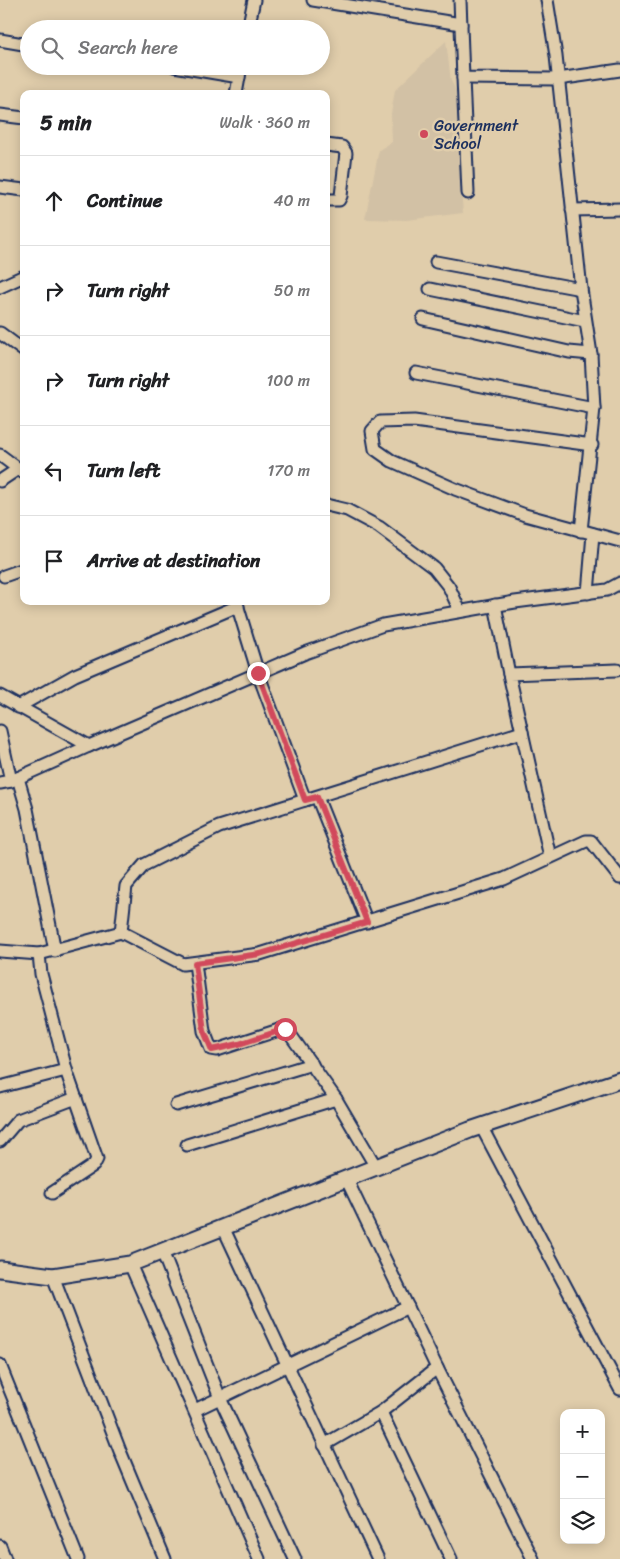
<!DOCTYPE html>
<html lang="en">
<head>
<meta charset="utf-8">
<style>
  body { margin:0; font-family:Sriracha,sans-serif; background:#f6f6f6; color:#202124 }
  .controls { position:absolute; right:15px; bottom:15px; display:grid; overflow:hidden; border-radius:10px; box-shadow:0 2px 12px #0003 }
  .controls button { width:45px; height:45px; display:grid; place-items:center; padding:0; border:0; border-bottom:1px solid #e0e0e0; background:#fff; color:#202124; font:25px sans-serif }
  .stop { position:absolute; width:15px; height:15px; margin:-11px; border:4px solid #d1495b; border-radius:50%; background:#fff }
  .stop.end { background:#d1495b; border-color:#fff; box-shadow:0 1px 5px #0008 }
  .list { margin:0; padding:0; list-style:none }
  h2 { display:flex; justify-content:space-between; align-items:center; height:65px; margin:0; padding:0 20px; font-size:21px }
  h2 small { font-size:16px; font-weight:400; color:#757577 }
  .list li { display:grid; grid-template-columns:32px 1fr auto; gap:15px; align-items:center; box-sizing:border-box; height:90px; padding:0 20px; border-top:1px solid #e0e0e0 }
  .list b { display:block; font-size:19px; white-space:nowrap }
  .list em { font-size:16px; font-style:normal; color:#757577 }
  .icon { flex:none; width:28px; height:28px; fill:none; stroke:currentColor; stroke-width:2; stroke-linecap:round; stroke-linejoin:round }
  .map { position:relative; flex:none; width:620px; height:1559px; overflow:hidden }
  .search { position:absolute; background:#fff; box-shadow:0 2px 12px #0003; left:20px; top:20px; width:310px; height:55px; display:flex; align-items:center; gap:12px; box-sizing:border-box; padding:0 18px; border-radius:28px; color:#757577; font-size:19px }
  .panel { position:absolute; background:#fff; box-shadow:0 2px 12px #0003; left:20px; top:90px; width:310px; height:515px; border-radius:10px }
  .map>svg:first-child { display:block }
  .built { fill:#d2c1a5 }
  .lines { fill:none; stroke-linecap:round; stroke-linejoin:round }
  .street-casing { stroke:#1b2f5e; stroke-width:15 }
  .secondary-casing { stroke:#1b2f5e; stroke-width:19 }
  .street { stroke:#e0cdab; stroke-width:11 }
  .secondary { stroke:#e0cdab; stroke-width:15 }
  .route { stroke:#d1495b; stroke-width:6 }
  .poi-dot { fill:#d1495b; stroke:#e0cdab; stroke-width:2 }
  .labels { text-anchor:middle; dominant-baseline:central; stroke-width:5; stroke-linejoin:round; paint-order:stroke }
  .poi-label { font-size:16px; fill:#1b2f5e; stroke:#e0cdab; text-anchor:start }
</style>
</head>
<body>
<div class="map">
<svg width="620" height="1559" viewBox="0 0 620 1559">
  <rect width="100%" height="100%" fill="#e0cdab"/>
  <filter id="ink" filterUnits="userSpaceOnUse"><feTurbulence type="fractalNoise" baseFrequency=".02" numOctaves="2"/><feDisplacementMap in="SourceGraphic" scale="10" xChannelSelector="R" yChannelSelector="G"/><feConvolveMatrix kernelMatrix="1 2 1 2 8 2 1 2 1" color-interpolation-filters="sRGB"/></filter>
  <g filter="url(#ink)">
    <!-- built -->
    <polygon class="built" points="446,41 451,81 466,109 456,126 463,213 407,220 365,219 379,150 392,142 391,114 395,90"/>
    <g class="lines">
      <!-- street casing -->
      <g class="street-casing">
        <g id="street">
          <polyline points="313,0 461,24"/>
          <polyline points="460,0 463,78 558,79 620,70"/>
          <polyline points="547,0 556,56 581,289 591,354 594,408 581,531"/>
          <polyline points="248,29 254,0"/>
          <polyline points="0,40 29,45"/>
          <polyline points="174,66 239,77"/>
          <polyline points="463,78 468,193"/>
          <polyline points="236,94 241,66"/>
          <polyline points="0,115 24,118"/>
          <polyline points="326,145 342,147 346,153 341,196 339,200 326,200"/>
          <polyline points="0,187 24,190"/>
          <polyline points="572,210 620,209"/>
          <polyline points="436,262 581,289"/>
          <polyline points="0,287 24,276"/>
          <polyline points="430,289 585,321"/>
          <polyline points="423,319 569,352 591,354"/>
          <polyline points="0,333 24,351"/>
          <polyline points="416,373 594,408"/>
          <polyline points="592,445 414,421 380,422 372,431 375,449 392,461 455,489 525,515 620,541"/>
          <polyline points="0,455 24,473"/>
          <polyline points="0,481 18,469"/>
          <polyline points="326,505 347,510 379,527 434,568 449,587 460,611"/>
          <polyline points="4,576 24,569"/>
          <polyline points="588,593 593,534"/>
          <polyline points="236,601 258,673 305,800"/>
          <polyline points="495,605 509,674"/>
          <polyline points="0,696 89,746 305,653 383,625 515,602 607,590 620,583"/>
          <polyline points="18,707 75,675 238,606"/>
          <polyline points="0,731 11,781"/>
          <polyline points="18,778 27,809 55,951"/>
          <polyline points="0,783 11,781 89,746"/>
          <polyline points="317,797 367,922"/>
          <polyline points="550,857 509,674 617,670"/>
          <polyline points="121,932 126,886 144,865 219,827 522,732"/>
          <polyline points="0,951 39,954 121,932 183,964 260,954 504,879 586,841 591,841 620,878"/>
          <polyline points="39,954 41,974 67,1073 97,1159 94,1165 52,1193"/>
          <polyline points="195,963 204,1031 211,1049 217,1050 282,1029 287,1030 336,1099 376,1167"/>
          <polyline points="0,1087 66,1070"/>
          <polyline points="176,1105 312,1064"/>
          <polyline points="481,1126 620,1389"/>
          <polyline points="0,1141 18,1120 76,1098"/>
          <polyline points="187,1145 336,1099"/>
          <polyline points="346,1178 437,1368 533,1559"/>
          <polyline points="223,1227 378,1559"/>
          <polyline points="162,1251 220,1398 295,1559"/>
          <polyline points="130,1264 259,1559"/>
          <polyline points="53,1276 120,1451 165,1559"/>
          <polyline points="0,1365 78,1559"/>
          <polyline points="195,1410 408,1307"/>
          <polyline points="381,1412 451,1559"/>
          <polyline points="324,1445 381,1412 437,1368"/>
          <polyline points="0,1546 5,1559"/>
        </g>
      </g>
      <!-- secondary casing -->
      <g class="secondary-casing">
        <polyline id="secondary" points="0,1269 53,1276 130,1264 470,1130 620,1080"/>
      </g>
      <!-- street -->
      <use href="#street" class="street"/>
      <!-- secondary -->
      <use href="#secondary" class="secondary"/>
    </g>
  </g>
  <g class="lines" filter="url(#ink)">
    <!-- route -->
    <polyline class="route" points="258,673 305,800 317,797 367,922 260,954 195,963 204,1031 212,1050 239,1044 285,1029"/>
  </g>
  <!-- markers -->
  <circle class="poi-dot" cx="424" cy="134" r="5"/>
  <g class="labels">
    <!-- poi labels -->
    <g class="poi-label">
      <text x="434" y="125">Government<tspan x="434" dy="18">School</tspan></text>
    </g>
  </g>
</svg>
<div class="controls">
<button>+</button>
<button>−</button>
<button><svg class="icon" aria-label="layers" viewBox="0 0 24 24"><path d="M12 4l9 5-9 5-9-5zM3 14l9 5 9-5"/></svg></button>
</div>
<div class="stop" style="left:285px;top:1029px"></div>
<div class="stop end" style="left:258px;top:673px"></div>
<div class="search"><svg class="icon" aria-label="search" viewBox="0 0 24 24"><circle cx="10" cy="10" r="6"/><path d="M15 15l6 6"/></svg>Search here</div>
<section class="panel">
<h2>5 min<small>Walk · 360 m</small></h2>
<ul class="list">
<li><svg class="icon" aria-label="ahead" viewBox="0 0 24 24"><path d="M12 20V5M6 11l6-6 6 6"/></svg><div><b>Continue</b></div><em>40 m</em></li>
<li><svg class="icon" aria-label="right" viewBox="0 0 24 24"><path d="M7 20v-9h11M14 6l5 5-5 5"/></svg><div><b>Turn right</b></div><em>50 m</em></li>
<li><svg class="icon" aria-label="right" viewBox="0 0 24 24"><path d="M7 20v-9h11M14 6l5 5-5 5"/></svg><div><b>Turn right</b></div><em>100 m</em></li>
<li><svg class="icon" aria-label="left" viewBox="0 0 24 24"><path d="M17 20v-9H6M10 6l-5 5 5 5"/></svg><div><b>Turn left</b></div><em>170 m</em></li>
<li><svg class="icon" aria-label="arrive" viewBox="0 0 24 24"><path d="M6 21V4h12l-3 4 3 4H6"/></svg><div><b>Arrive at destination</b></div></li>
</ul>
</section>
</div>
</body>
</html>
